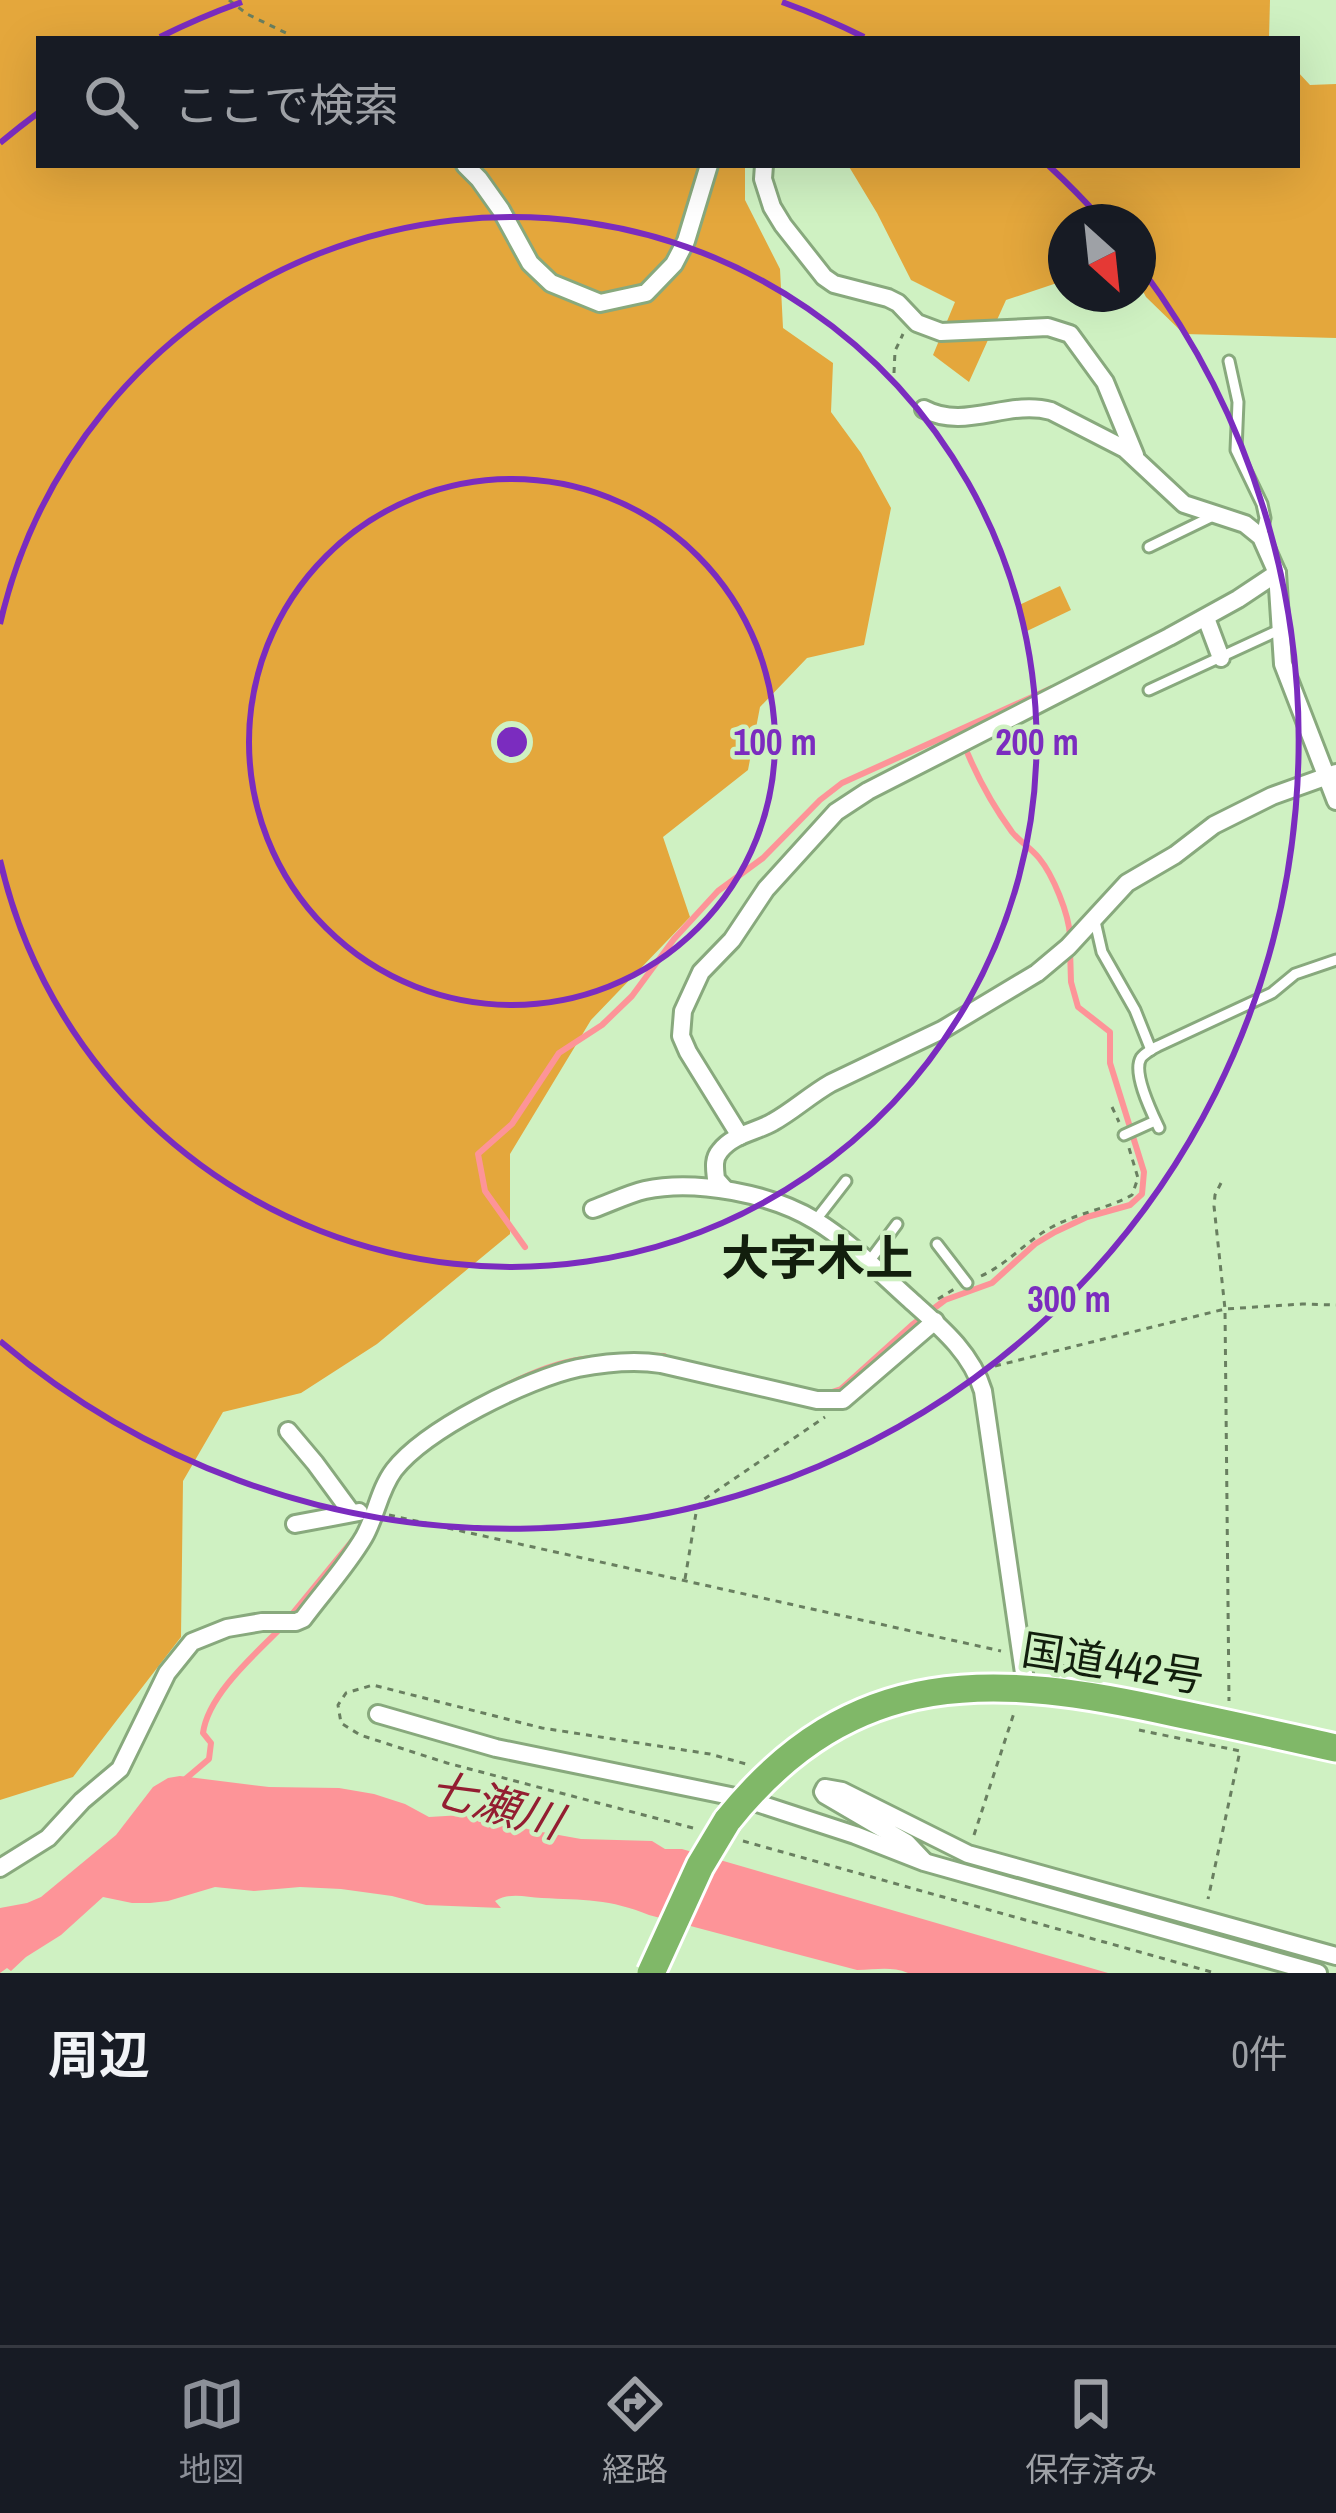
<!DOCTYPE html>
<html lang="ja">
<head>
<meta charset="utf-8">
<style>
  body { margin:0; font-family:"Archivo Narrow","Noto Sans JP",sans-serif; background:#242831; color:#f1f3f6 }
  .compass { position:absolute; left:1048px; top:204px; width:108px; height:108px; border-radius:50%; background:#171b24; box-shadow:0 12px 48px #0002; rotate:153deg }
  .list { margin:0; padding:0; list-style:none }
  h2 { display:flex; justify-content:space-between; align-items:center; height:156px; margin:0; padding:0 48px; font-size:51px }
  h2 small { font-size:39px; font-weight:400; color:#9ea1a6 }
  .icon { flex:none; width:66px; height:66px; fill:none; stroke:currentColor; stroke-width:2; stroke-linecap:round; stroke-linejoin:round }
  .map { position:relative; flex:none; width:1336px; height:1973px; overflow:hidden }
  .search { position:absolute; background:#171b24; box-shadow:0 12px 48px #0002; left:36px; right:36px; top:36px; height:132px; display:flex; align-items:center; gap:30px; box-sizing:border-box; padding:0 42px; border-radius:0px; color:#9ea1a6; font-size:45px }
  .sheet { height:372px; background:#171b24 }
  nav { display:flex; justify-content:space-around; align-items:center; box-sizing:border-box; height:168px; border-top:3px solid #363941; background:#171b24; font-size:33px; color:#9ea1a6 }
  nav a { display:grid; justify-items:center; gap:6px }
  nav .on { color:#8c9099 }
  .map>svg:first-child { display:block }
  .green { fill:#e4a73c }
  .water { fill:#fd9498 }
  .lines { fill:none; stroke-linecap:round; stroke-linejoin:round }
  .stream { stroke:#fd9498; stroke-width:6 }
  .service-casing { stroke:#88a97d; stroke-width:15 }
  .minor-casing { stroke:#88a97d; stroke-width:22 }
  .trunk-casing { stroke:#fff; stroke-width:33 }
  .path { stroke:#697f60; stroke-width:3; stroke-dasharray:6 6; stroke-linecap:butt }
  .service { stroke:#fff; stroke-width:9 }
  .minor { stroke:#fff; stroke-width:16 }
  .trunk { stroke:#80b868; stroke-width:27 }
  .trunk-bridge-casing { stroke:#fff; stroke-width:33; stroke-linecap:butt }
  .trunk-bridge { stroke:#80b868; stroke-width:27 }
  .ring { fill:none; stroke:#7b2cbf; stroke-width:6 }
  .labels { text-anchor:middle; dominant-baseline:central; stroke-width:9; stroke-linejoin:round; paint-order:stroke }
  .street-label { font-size:42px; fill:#121e0d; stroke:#cff1c2 }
  .water-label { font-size:45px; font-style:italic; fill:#931e31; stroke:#cff1c2 }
  .quarter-label { font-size:48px; font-weight:bold; fill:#121e0d; stroke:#cff1c2 }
  .centre { fill:#7b2cbf; stroke:#cff1c2; stroke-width:6 }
  .ring-label { font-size:36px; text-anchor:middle; font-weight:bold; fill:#7b2cbf; stroke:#cff1c2; stroke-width:9; stroke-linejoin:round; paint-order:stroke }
</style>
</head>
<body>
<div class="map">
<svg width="1336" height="1973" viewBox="0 0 1336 1973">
  <rect width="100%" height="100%" fill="#cff1c2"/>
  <!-- green -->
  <g class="green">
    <polygon points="0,0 1270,0 1269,39 39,39 39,165 745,165 745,200 780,269 783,328 833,363 831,412 861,453 891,508 864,645 807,658 760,707 748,770 663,837 690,917 591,1020 510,1154 510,1234 377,1344 301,1393 223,1412 183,1481 181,1637 73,1777 0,1800"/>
    <polygon points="1297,71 1310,85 1336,84 1336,338 1184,334 1146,297 1138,282 1138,222 1066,222 1066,276 1057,283 1006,300 969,382 933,355 955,302 911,280 877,213 848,165 1297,165"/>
    <polygon points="1060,586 1071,610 1027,631 1017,606"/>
  </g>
  <!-- water -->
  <path class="water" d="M180 1776 269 1787 339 1788 374 1794 405 1804 429 1817 479 1814 531 1830 581 1839 652 1841 665 1849H682L1108 1973H908C890 1966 876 1970 857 1970L649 1915C611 1899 582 1900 542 1898 525 1897 510 1892 495 1901L501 1908 426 1905 392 1896 341 1889 300 1887 254 1891 215 1887 168 1901 150 1903H132L103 1897 61 1935 26 1957 11 1971 7 1968 0 1973V1908L27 1903 41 1897 116 1835 153 1787 168 1778Z"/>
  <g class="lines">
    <!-- stream -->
    <g class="stream">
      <path d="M959 732C972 767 990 802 1012 832 1020 842 1031 848 1039 858 1053 875 1069 914 1070 936"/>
      <polyline points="525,1247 485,1191 478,1154 512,1124 559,1053 602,1025 632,996 674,939 718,891 763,858 820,800 842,783 1052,688"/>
      <polyline points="630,1355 664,1356"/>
      <path d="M503 1387C531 1373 561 1360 592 1358"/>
      <polyline points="829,1393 841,1389 912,1325 945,1300 992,1283 1035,1244 1055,1232 1087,1217 1130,1205 1142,1194 1144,1172 1110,1063 1110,1032 1078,1007 1071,982 1070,949"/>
      <polyline points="430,1428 470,1404"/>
      <polyline points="289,1618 353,1540"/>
      <path d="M183 1781 209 1759 211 1743 203 1733C208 1695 254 1655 281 1628"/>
    </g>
    <!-- service casing -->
    <g class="service-casing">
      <g id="service">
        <polyline points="1229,361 1238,402 1236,450 1262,504 1265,518 1261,537"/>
        <polyline points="1149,547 1215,515"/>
        <polyline points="1149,690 1279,630"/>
        <polyline points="1094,917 1102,952 1135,1010 1151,1050"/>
        <path d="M1159 1128C1152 1113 1132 1073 1141 1058 1144 1054 1153 1048 1158 1046L1272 993 1295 974 1336 960"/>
        <polyline points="1124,1135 1155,1121"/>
        <polyline points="815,1221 846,1181"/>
        <polyline points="937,1244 967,1283"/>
        <polyline points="868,1263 897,1224"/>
      </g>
    </g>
    <!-- minor casing -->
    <g class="minor-casing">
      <g id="minor">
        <polyline points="465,165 479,179 501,210 530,263 551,283 600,303 646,293 674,264 686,241 709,165"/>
        <polyline points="764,165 763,179 772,207 783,225 824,277 834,284 888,298 898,303 917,323 941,332 1048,327 1070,334 1105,382 1135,455"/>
        <path d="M924 409C965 431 1008 399 1051 411L1125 449 1184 504 1245 524 1261 537 1277 573 1283 664 1336 801"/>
        <polyline points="1206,618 1221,658"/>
        <polyline points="740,1136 688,1052 681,1036 683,1011 701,972 732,940 766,889 836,812 868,791 1169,637 1238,599 1277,573"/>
        <path d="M724 1188 716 1179C715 1169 713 1159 720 1151 733 1134 756 1132 773 1122 793 1111 810 1095 831 1083L942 1030 1037 973 1068 947 1127 883 1175 855 1214 825 1272 796 1336 773"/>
        <path d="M593 1209C610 1203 628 1194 645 1190 696 1179 772 1194 816 1221 849 1241 879 1272 908 1298 938 1325 971 1351 983 1391L1026 1687"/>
        <polyline points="288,1431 315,1463 351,1512"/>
        <polyline points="295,1524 359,1512"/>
        <polyline points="378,1714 496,1748 745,1799 855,1835 924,1862 1318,1973"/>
        <polyline points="924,1861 907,1843 825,1795 823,1792 825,1788 842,1791 968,1854 1336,1956"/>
        <path d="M0 1868 48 1838 82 1801 120 1769 167 1673 192 1642 227 1628 262 1622H296L303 1619C323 1592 347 1566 364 1537 376 1516 379 1490 394 1470 426 1429 527 1379 578 1368 604 1363 635 1360 661 1364L817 1400H843L935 1321"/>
      </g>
    </g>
    <!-- trunk casing -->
    <g class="trunk-casing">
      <path id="trunk" d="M727 1821C853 1663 996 1673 1175 1713 1229 1724 1282 1736 1336 1748"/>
    </g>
    <!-- path -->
    <g class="path">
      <polyline points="229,0 247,14 286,33 289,39"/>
      <polyline points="894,373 895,351 903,334"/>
      <polyline points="1112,1107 1119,1122"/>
      <polyline points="1221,1183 1215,1195 1214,1206 1225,1309 1229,1701"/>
      <path d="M981 1276C1008 1264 1026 1241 1052 1227 1077 1213 1107 1209 1132 1195L1138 1178 1129 1148"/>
      <polyline points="938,1299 956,1288"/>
      <polyline points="995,1366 1225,1309 1302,1304 1336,1305"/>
      <polyline points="389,1515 1001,1651"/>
      <polyline points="685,1579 697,1507 703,1500 825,1417"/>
      <polyline points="1039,1660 1094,1673"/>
      <polyline points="1139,1730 1240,1751 1208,1899"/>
      <polyline points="693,1828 447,1763 360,1735 341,1723 338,1705 346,1693 373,1685 542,1728 710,1754 746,1764"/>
      <polyline points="974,1835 1014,1713"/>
      <polyline points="743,1841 1215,1973"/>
    </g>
    <!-- service -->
    <use href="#service" class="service"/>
    <!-- minor -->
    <use href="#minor" class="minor"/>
    <!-- trunk -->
    <use href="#trunk" class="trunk"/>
    <!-- trunk-bridge casing -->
    <g class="trunk-bridge-casing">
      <polyline id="trunk-bridge" points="651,1973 700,1866 727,1821"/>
    </g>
    <!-- trunk-bridge -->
    <use href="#trunk-bridge" class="trunk-bridge"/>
  </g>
  <!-- distance rings -->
  <g class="ring">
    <circle cx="512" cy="742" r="263"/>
    <path d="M0 624A525 525 0 1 1 0 860"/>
    <path d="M0 143A788 788 0 0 1 38 113M160 37A788 788 0 0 1 242 2M782 2A788 788 0 0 1 864 37M1049 166A788 788 0 0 1 1102 220M1141 268A788 788 0 0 1 0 1341"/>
  </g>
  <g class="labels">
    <!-- street labels -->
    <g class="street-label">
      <text transform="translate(1113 1663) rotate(9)">国道442号</text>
    </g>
    <!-- water labels -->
    <g class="water-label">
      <text transform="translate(496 1804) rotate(16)">七瀬川</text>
    </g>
    <!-- quarter labels -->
    <g class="quarter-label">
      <text x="817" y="1257">大字木上</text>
    </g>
  </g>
  <circle cx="512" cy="742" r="18" class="centre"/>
  <g class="ring-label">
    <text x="775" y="755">100 m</text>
    <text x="1037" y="755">200 m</text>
    <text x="1069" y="1312">300 m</text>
  </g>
</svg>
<svg class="compass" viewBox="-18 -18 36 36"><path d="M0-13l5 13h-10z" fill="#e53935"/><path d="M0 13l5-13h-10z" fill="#9ea1a6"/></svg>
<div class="search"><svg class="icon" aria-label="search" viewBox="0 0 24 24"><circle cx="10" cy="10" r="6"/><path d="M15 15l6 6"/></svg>ここで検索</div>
</div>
<section class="sheet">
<h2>周辺<small>0件</small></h2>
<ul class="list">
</ul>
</section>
<nav>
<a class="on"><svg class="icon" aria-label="map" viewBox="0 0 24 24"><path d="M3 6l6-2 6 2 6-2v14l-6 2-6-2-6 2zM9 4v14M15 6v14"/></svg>地図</a>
<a><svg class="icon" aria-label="directions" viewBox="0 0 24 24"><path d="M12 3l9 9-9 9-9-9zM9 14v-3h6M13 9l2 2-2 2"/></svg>経路</a>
<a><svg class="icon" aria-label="saved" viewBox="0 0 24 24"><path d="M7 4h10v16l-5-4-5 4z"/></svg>保存済み</a>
</nav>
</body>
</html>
